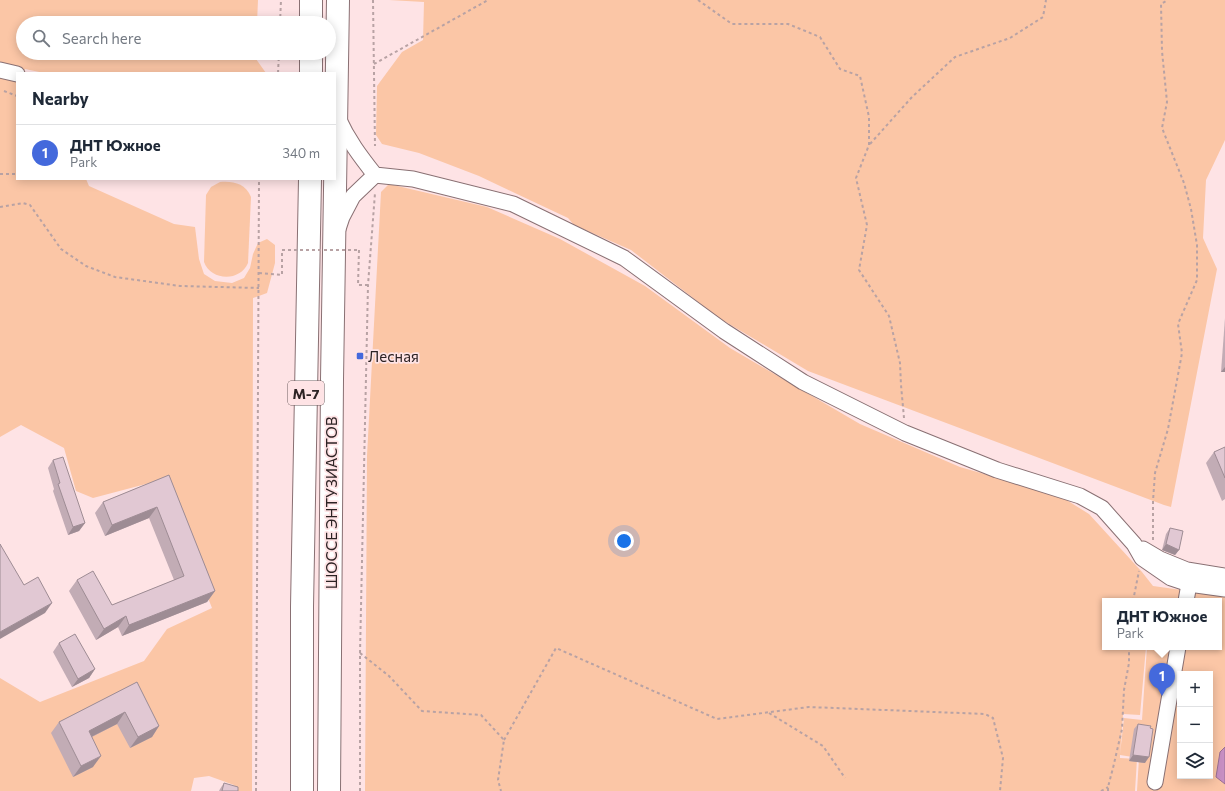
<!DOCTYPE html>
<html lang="en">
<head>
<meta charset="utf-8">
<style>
  body { margin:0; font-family:Commissioner,sans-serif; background:#f2f2f3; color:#1f2937 }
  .controls { position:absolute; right:12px; bottom:12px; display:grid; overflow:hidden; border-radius:0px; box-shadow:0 2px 10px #0003 }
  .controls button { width:36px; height:36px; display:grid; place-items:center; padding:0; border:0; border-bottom:1px solid #e0e1e3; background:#fff; color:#1f2937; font:20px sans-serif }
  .you { position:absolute; left:624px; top:541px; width:14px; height:14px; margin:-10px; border:3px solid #fff; border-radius:50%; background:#1a73e8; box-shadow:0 0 0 6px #1a73e833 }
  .badge { display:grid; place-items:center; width:26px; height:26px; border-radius:50%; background:#4469dc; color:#fff; font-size:13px; font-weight:700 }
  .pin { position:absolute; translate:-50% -33px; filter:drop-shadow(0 1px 2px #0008) }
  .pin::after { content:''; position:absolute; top:21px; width:14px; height:12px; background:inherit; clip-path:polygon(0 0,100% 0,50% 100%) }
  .popup { position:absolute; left:1102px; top:598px; width:120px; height:52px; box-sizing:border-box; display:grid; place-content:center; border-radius:0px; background:#fff; filter:drop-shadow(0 1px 3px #0005); font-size:13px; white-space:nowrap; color:#747a83 }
  .popup b { font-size:15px; color:#1f2937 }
  .popup::after { content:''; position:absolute; left:50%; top:100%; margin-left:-8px; border:8px solid transparent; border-top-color:#fff }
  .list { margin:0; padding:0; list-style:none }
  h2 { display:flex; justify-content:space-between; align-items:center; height:52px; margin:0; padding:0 16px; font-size:17px }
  h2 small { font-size:13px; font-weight:400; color:#747a83 }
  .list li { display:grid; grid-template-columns:26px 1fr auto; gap:12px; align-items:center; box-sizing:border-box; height:56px; padding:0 16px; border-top:1px solid #e0e1e3 }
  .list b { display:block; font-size:15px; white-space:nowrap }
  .list p { margin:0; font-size:13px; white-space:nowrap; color:#747a83 }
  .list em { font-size:13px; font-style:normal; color:#747a83 }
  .icon { flex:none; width:22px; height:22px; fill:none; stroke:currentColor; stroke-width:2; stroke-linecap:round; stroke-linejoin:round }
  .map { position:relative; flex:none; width:1225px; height:791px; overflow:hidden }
  .search { position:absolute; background:#fff; box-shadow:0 2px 10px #0003; left:16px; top:16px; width:320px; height:44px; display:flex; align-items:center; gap:10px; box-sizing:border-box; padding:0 14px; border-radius:22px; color:#747a83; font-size:15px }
  .panel { position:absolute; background:#fff; box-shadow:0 2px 10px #0003; left:16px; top:72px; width:320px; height:108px; border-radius:0px }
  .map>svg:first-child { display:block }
  .green { fill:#fbc6a6; fill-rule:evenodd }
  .water { fill:#c78fc3; stroke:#996f93 }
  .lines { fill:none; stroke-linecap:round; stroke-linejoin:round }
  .minor-casing { stroke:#897073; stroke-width:17 }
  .highway-casing { stroke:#897073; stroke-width:24 }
  .path { stroke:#b8a2a4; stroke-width:2; stroke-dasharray:3 3; stroke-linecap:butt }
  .minor { stroke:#fff; stroke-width:15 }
  .highway { stroke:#fff; stroke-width:22 }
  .path-bridge { stroke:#b8a2a4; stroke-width:2; stroke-dasharray:3 3; stroke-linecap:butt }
  .wall { fill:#c2acb5 }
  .shaded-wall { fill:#9e8c94 }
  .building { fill:#e1c8d3; stroke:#9e8c94 }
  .poi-dot { fill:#4469dc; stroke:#fee3e5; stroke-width:1.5 }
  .labels { text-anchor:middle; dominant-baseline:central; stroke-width:3.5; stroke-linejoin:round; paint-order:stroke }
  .shield { fill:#fee3e5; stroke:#6c5d5e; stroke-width:1 }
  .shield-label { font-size:14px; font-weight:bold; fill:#2d2324 }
  .poi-label { font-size:15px; fill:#2d2324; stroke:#fee3e5; text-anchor:start }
  .street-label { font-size:15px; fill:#2d2324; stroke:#fee3e5 }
</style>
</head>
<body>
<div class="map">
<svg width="1225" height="791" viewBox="0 0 1225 791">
  <rect width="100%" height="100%" fill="#fee3e5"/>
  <!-- green -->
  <g class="green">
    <polygon points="0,0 258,0 257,23 23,23 23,53 256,53 256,59 266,73 44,73 25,69 24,73 17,73 17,179 86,179 89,186 174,224 195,227 199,259 204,274 215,281 232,283 244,278 250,268 253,254 258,243 267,239 275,245 275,263 267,293 253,298 252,791 238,791 234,785 209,776 194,778 191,791 0,791 0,678 40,702 144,661 167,629 212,608 161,480 93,498 76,491 64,448 21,425 0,437"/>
    <polygon points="389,0 1225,0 1225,140 1206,180 1203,238 1217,269 1171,507 1164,505 808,371 719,318 631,250 574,225 568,218 479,176 419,153 382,144 376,135 377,86 402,52 423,40 424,2"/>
    <path d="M220 182C233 181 245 183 251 197L248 263C240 282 211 281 204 262L206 195 211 187Z"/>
    <path d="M389 184 487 207 560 239 645 286 730 348 860 424 960 467 1060 496 1089 514 1142 572 1153 586 1225 596V791H1137L1139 758 1120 755V758L1137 759 1135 791H365L367 456 381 192ZM1105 601H1219V647H1147L1142 720 1124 718 1120 754 1123 714 1140 715 1146 647H1105ZM1180 674H1210V776H1180Z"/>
  </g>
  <!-- water -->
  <polygon class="water" points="1225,747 1225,784 1216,777 1220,752"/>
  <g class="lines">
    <!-- minor casing -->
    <g class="minor-casing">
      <g id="minor">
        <polyline points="0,70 17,74"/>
        <path d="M338 118C348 140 360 156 375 175L413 179 513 204 624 258 724 331 803 382 905 433 997 470 1080 496 1102 508 1134 544 1142 558 1171 578 1189 584 1225 589"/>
        <polyline points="338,229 342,217 353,196 375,175"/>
        <polyline points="1143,549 1160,559 1187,570 1225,576"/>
        <polyline points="1186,601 1189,584"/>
        <polyline points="1155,782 1178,647"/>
      </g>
    </g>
    <!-- highway casing -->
    <g class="highway-casing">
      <g id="highway">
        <polyline points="311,0 311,23"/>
        <polyline points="311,53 311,73"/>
        <polyline points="302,791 302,607 310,179"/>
        <polyline points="329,791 332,380 338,0"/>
      </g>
    </g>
    <!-- path -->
    <g class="path">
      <polyline points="373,0 375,146"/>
      <polyline points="698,0 732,24 788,24 820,37 840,69 860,76 869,117 869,145 856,178 867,225 859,270 889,316 900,363 901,385 904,418"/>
      <polyline points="280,23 281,0"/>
      <polyline points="374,64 488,0"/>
      <polyline points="278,73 279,53"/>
      <polyline points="4,91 17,96"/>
      <polyline points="870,144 912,97 955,57 1010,38 1043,17 1046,0"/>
      <polyline points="0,174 17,174"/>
      <polyline points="0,207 23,203 30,205 61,249 86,266 115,277 180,286 259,288"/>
      <polyline points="359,250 358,285 368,285"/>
      <polyline points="259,273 282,275 282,250"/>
      <polyline points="1153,540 1153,501 1155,473 1168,429 1182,353 1178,324 1197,280 1197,245 1191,209 1184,183 1162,128 1167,102 1162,51 1161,4 1168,0"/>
      <polyline points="1133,601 1139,571"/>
      <polyline points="360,653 389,676 422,711 481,715 504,740 498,780 501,791"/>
      <polyline points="769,713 823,746 845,778"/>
      <polyline points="504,740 556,648 717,719 809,707 985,714 993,718 1003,758 1000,791"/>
      <polyline points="256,791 259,179"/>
      <polyline points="360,791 360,653 368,285 375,193"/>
      <polyline points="1101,791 1108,787"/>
      <polyline points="1108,791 1108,787 1113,768 1122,729 1124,690 1129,663 1129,647"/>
    </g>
    <!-- minor -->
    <use href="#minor" class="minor"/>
    <!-- highway -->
    <use href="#highway" class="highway"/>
    <!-- path-bridge -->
    <polyline class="path-bridge" points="282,250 359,250"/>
  </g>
  <!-- wall -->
  <g class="wall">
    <polygon points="1225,318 1225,372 1221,372"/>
    <polygon points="1225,447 1225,499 1222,501 1206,463 1214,452"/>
    <polygon points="53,460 85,523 79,531 68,535 53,491 54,489 48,468"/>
    <polygon points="169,475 215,591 207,602 122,636 118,627 96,640 69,591 77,580 112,605 174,580 149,518 105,536 95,513 103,502"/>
    <polygon points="1170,528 1179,550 1175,555 1162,550 1166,534"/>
    <polygon points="59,643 95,669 89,678 72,687 53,652"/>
    <polygon points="137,682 159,726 152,737 130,748 117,724 92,737 93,767 73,777 51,733 59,722"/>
    <polygon points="1138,724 1145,763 1129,761 1134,729"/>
    <polygon points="224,783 238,791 219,791 220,789"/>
  </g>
  <!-- shaded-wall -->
  <g class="shaded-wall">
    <polygon points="1225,367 1225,372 1221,372"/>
    <polygon points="157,507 149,518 105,536 112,525"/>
    <polygon points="85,523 79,531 68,535 73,527"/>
    <polygon points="1166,544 1179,550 1175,555 1162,550"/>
    <polygon points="215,591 207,602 122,636 129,625"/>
    <polygon points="52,603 45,613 0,639 0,632"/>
    <polygon points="126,616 118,627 96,640 104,629"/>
    <polygon points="95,669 89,678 72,687 78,679"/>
    <polygon points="125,712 117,724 81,742 89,731"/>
    <polygon points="159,726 152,737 130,748 138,737"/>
    <polygon points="1133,755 1149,757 1145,763 1129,761"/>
    <polygon points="101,756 93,767 73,777 81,766"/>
  </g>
  <!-- building -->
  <g class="building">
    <polygon points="1225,447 1225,478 1214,452"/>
    <polygon points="63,457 85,523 73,527 58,484 60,483 53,460"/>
    <polygon points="169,475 215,591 129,625 126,616 104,629 77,580 93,571 112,605 184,576 157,507 112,525 103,502"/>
    <polygon points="1170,528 1183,531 1179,550 1166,544"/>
    <polygon points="0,544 24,585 38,577 52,603 0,632"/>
    <polygon points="75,634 95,669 78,679 59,643"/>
    <polygon points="137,682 159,726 138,737 125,712 89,731 101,756 81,766 59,722"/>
    <polygon points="1138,724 1151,726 1150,728 1153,729 1149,757 1133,755"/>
    <polygon points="224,783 238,787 238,791 222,791"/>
  </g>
  <!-- markers -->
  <rect class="poi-dot" x="356" y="352" width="8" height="8" rx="2"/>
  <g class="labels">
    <!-- shield labels -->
    <rect class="shield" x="288" y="381" width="36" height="24" rx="3"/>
    <g class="shield-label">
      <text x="306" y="393">М-7</text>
    </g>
    <!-- poi labels -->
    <g class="poi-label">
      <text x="368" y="356">Лесная</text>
    </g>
    <!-- street labels -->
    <g class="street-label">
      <text transform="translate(331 503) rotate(-90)">ШОССЕ ЭНТУЗИАСТОВ</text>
    </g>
  </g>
</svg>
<div class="controls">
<button>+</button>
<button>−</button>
<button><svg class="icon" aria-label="layers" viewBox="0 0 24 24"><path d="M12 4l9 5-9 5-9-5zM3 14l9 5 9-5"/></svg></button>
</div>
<div class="you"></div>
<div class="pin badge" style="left:1162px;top:696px">1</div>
<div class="popup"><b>ДНТ Южное</b>Park</div>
<div class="search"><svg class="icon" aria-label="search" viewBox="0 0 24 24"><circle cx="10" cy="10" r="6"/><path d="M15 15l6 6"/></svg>Search here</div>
<section class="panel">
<h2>Nearby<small></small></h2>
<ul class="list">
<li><span class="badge">1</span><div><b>ДНТ Южное</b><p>Park</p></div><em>340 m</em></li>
</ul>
</section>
</div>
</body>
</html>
